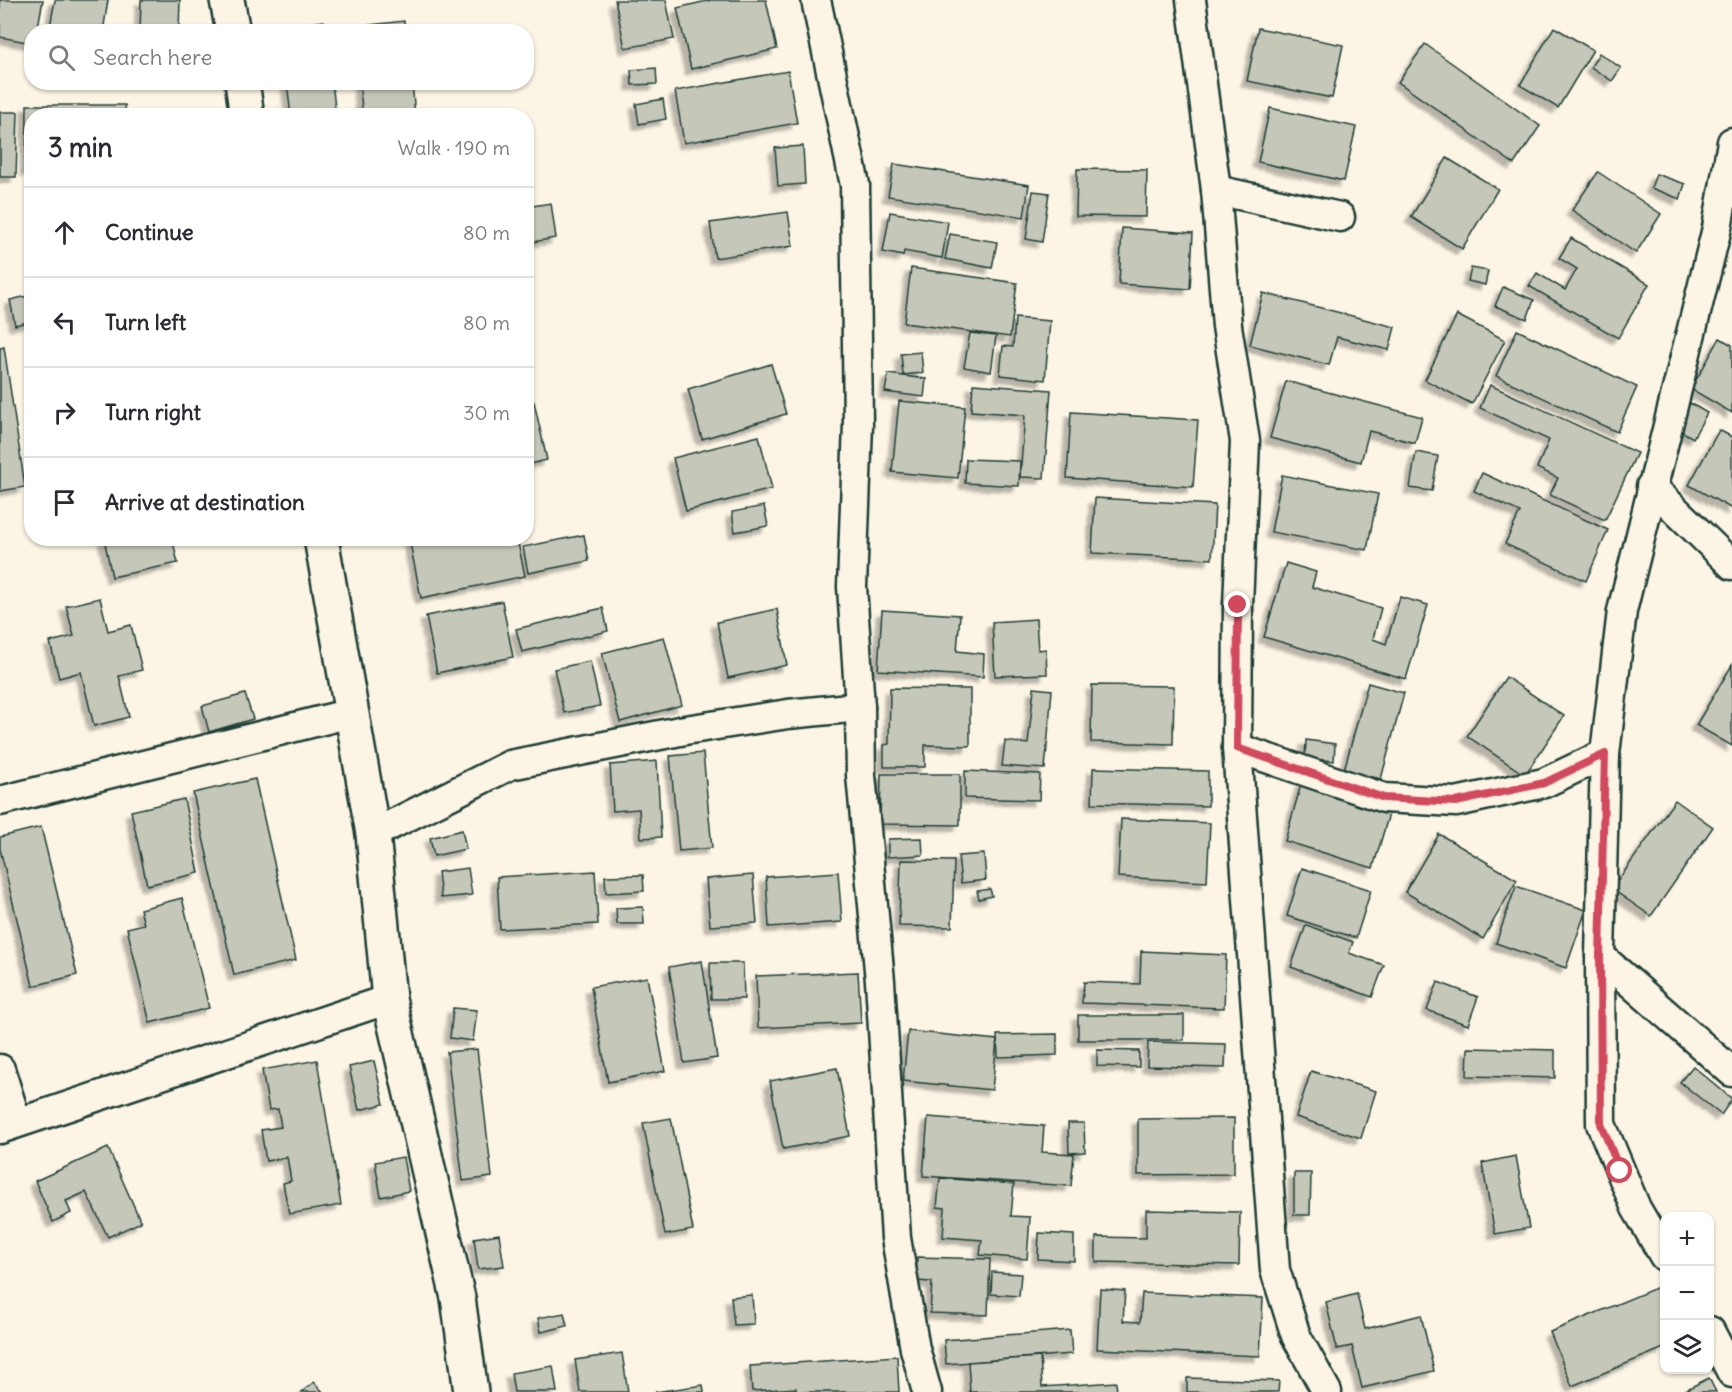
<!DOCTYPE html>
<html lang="en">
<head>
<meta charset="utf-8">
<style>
  body { margin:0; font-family:Delius,sans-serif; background:#f7f7f7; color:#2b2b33 }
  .controls { position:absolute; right:18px; bottom:18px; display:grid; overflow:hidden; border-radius:12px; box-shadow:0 2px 4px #0004 }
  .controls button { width:54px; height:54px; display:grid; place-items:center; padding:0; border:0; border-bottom:2px solid #e1e1e2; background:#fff; color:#2b2b33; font:30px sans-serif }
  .stop { position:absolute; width:18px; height:18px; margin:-14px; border:4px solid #d1495b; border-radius:50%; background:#fff }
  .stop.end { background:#d1495b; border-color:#fff; box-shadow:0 2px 6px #0008 }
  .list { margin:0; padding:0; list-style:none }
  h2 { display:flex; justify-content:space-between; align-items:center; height:78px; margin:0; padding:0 24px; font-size:26px }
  h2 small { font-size:20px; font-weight:400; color:#7c7c81 }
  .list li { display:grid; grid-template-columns:39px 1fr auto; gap:18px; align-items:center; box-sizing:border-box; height:90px; padding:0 24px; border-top:2px solid #e1e1e2 }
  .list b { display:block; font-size:22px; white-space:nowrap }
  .list em { font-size:20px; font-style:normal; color:#7c7c81 }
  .icon { flex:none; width:33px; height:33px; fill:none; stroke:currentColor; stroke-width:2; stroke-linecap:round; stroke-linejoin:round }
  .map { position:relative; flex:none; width:1732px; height:1392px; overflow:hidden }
  .search { position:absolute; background:#fff; box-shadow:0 2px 4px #0004; left:24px; top:24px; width:510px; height:66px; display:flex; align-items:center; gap:15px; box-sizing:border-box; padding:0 21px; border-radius:24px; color:#7c7c81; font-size:22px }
  .panel { position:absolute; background:#fff; box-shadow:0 2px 4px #0004; left:24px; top:108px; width:510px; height:438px; border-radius:24px }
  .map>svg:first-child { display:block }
  .building { fill:#c5c7b9; stroke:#1f3d34; stroke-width:1.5; filter:url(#shadow) }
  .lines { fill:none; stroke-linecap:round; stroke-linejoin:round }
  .minor-casing { stroke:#1f3d34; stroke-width:33 }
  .secondary-casing { stroke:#1f3d34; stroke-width:38 }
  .minor { stroke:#fcf5e5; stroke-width:28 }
  .secondary { stroke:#fcf5e5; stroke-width:33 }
  .route { stroke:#d1495b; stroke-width:8 }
</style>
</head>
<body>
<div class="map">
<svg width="1732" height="1392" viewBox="0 0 1732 1392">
  <defs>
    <filter id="shadow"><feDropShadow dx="-5.5" dy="5.5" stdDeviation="1.5" flood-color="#0004"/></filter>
  </defs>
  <rect width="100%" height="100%" fill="#fcf5e5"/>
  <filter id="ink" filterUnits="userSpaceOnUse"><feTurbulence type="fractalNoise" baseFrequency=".0167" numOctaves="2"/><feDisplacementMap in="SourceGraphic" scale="12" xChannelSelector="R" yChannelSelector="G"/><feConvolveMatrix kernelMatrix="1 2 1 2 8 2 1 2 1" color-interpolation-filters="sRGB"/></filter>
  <g filter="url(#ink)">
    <!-- building -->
    <g class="building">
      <polygon points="0,0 43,0 37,32 32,32 32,43 0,37"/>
      <polygon points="55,0 108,0 103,32 49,32"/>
      <polygon points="141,0 180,0 179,32 140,32"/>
      <polygon points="615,0 666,0 674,39 625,48"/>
      <polygon points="711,0 766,0 777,49 691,69 677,8"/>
      <polygon points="324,21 325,32 280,32 279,27"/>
      <polygon points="404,21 405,32 353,32 353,27"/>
      <polygon points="1554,27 1593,50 1558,108 1520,85"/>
      <polygon points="1258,28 1343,45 1332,98 1247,81"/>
      <polygon points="1425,44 1540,126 1514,164 1398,82"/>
      <polygon points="1599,53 1621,68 1612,81 1591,67"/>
      <polygon points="656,68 657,84 632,85 631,70"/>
      <polygon points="788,71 797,123 684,143 675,91"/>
      <polygon points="287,82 332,82 336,116 291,116"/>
      <polygon points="359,82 412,82 415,116 363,116"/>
      <polygon points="663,99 666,119 639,124 636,104"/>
      <polygon points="27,105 125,105 125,116 32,116 32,170 26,170"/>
      <polygon points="1270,108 1356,127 1344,181 1258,162"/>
      <polygon points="0,112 18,112 16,177 0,177"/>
      <polygon points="803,146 805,184 778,186 775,148"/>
      <polygon points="1447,158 1498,189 1462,249 1411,217"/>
      <polygon points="894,164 1029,185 1024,217 888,196"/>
      <polygon points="1077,169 1147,170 1146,217 1076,216"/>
      <polygon points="1598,172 1661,214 1636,253 1572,210"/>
      <polygon points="1656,174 1685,184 1680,199 1651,188"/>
      <polygon points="1033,191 1049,193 1042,242 1026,239"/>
      <polygon points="551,203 556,238 526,243 526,207"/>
      <polygon points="788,212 793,246 715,258 710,223"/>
      <polygon points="890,212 948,222 942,258 904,251 903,256 883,252"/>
      <polygon points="1122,228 1193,233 1190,289 1119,284"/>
      <polygon points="950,234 997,242 992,268 945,259"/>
      <polygon points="1571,238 1649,284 1618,338 1529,286 1537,273 1565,290 1577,269 1559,258"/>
      <polygon points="911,268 1017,283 1010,337 904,323"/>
      <polygon points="1471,268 1488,271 1485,285 1468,281"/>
      <polygon points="1503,287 1534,300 1527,319 1495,306"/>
      <polygon points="1263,293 1395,327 1389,350 1337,337 1329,365 1250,345"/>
      <polygon points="32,295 32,321 15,325 10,300"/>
      <polygon points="1457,315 1505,340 1472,404 1425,380"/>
      <polygon points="1015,318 1050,321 1045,380 1000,375 1003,346 1013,347"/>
      <polygon points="1517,330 1637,387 1617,432 1496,376"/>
      <polygon points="970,333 996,336 991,372 964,367"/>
      <polygon points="1720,338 1732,345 1732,413 1691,389"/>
      <polygon points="4,347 25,487 0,491 0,348"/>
      <polygon points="921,352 923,373 903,375 901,354"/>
      <polygon points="771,364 786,414 702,439 688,389"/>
      <polygon points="888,374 926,379 924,397 885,392"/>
      <polygon points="1286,381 1422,417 1415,443 1369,431 1361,462 1270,438"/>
      <polygon points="973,384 1051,390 1044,478 1020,477 1025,415 971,411"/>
      <polygon points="1490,385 1637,453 1605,520 1550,495 1558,478 1537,468 1549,440 1480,408"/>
      <polygon points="899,401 965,407 958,478 892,472"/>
      <polygon points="534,402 547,460 526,465 526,404"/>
      <polygon points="1690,403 1707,413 1693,438 1676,428"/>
      <polygon points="1071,412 1198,420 1193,487 1067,478"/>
      <polygon points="1719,430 1732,437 1732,509 1689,485"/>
      <polygon points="759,436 772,489 686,511 673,458"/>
      <polygon points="1416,452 1438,456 1432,491 1410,488"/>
      <polygon points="966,459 1020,461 1019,486 965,483"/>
      <polygon points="1482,473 1608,530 1586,581 1505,544 1520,512 1474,491"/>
      <polygon points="1282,475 1378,494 1367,550 1271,532"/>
      <polygon points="1095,498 1215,505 1212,559 1092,553"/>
      <polygon points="764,506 768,526 735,532 732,512"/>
      <polygon points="584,535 589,561 528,573 523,547"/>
      <polygon points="104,538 172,538 178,563 112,577"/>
      <polygon points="409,538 517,538 525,576 421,598"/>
      <polygon points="1286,563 1316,572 1312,587 1381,608 1373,639 1386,644 1400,597 1428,605 1406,679 1264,637"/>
      <polygon points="100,598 108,631 131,625 142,670 119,676 129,717 94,726 81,672 59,678 50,642 74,636 66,606"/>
      <polygon points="502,601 513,657 437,673 426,616"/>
      <polygon points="603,608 608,631 522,652 516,629"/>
      <polygon points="777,609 787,665 728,678 717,622"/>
      <polygon points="882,610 960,615 957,651 984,654 983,677 878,670"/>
      <polygon points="1036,619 1038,650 1046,649 1047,674 995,676 992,622"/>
      <polygon points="664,637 682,705 620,722 602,653"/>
      <polygon points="590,661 600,706 564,713 554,669"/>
      <polygon points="1732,665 1732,746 1696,725"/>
      <polygon points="1506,677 1564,716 1525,775 1467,736"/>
      <polygon points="1368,683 1404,693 1381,779 1344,770"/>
      <polygon points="1092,685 1174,686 1173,744 1091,742"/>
      <polygon points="890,688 970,689 970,746 925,745 925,767 884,767 884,745 889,744"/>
      <polygon points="1034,688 1052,690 1045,769 1002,766 1005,741 1028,744"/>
      <polygon points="245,694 253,719 209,732 202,706"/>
      <polygon points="1306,740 1335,744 1334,761 1305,758"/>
      <polygon points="703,753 712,848 679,851 670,756"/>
      <polygon points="657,761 661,837 641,838 639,809 613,811 610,765"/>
      <polygon points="1093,768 1208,771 1208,806 1092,803"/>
      <polygon points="965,771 1040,774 1039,800 965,798"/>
      <polygon points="881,774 960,774 960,825 880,824"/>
      <polygon points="255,779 296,960 234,975 193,793"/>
      <polygon points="1302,781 1391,807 1373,868 1285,841"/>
      <polygon points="184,799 199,873 147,885 131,811"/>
      <polygon points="1675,800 1713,827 1651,916 1612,889"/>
      <polygon points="1121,819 1210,823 1207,882 1118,877"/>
      <polygon points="41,827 77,975 33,986 0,849 0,837"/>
      <polygon points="462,830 466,849 434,856 430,838"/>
      <polygon points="1439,834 1517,880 1483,939 1405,892"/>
      <polygon points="922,838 923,855 888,857 888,839"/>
      <polygon points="984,854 986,880 961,883 958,856"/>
      <polygon points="901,860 954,861 952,927 899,926"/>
      <polygon points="468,868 472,895 441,898 438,872"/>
      <polygon points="1302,868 1371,890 1356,938 1287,916"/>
      <polygon points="595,871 598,924 500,929 497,877"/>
      <polygon points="838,872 842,922 769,927 766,877"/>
      <polygon points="643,875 644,891 606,893 605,876"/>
      <polygon points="753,875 757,923 710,926 706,879"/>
      <polygon points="1516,886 1586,910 1566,968 1496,943"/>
      <polygon points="990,889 992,896 979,899 977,891"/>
      <polygon points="182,898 209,1008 150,1023 127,928 144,924 140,909"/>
      <polygon points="643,907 644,924 617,924 616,908"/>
      <polygon points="1306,925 1353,942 1349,953 1384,965 1372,997 1291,967"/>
      <polygon points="1141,951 1226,955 1224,1008 1082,1003 1084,982 1140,984"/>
      <polygon points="702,961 717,1058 684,1063 669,967"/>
      <polygon points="710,963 743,963 744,999 711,999"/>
      <polygon points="858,972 861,1023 758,1028 756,976"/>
      <polygon points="647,977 665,1071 608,1082 591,987"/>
      <polygon points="1438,982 1478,997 1468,1025 1427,1010"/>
      <polygon points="453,1008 477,1010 473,1041 450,1038"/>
      <rect x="1078" y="1015" width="106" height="25"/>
      <polygon points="908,1031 997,1040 992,1090 903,1081"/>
      <polygon points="1057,1034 1057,1055 998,1057 997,1035"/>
      <polygon points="1148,1042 1226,1044 1225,1068 1147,1066"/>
      <polygon points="1468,1048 1555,1050 1555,1078 1467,1076"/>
      <polygon points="477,1049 492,1177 463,1181 447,1052"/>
      <polygon points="1097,1050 1139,1051 1139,1067 1097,1066"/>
      <polygon points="317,1060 341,1205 289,1214 283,1183 291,1181 287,1157 266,1161 261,1130 281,1127 278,1109 269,1110 262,1070"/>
      <polygon points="374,1061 384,1104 359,1110 349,1067"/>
      <polygon points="1693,1066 1732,1099 1721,1115 1680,1082"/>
      <polygon points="837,1068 850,1136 783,1149 770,1081"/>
      <polygon points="1311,1071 1376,1091 1361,1138 1296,1117"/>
      <polygon points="928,1117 1044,1126 1042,1152 1074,1154 1071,1186 923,1176"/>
      <polygon points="671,1118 693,1230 665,1235 643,1123"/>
      <polygon points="1234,1118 1234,1174 1138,1175 1138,1119"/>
      <polygon points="1068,1123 1084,1123 1085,1152 1069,1153"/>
      <polygon points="108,1148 141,1222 108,1237 86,1192 66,1201 71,1213 53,1222 35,1181"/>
      <polygon points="1516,1156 1529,1228 1495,1234 1482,1163"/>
      <polygon points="403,1157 409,1191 381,1197 375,1162"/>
      <polygon points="1294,1173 1311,1173 1310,1215 1294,1215"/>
      <polygon points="940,1178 1014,1184 1011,1216 1030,1217 1027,1259 980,1255 982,1240 943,1237 945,1208 937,1207"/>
      <polygon points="1146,1210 1240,1212 1239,1265 1096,1262 1096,1237 1146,1238"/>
      <polygon points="1039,1233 1074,1235 1074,1261 1038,1259"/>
      <polygon points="499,1234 504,1266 478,1269 474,1238"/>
      <polygon points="917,1257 990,1259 988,1315 930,1313 932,1282 916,1281"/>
      <polygon points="992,1272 1021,1274 1019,1296 991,1294"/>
      <polygon points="1663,1285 1664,1348 1572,1386 1550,1332"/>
      <polygon points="1100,1289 1125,1291 1123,1321 1140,1322 1142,1293 1263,1298 1260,1356 1097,1349"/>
      <polygon points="1357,1294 1365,1329 1421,1315 1434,1371 1362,1388 1352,1346 1337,1349 1326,1302"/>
      <polygon points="752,1295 754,1324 734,1325 731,1297"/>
      <polygon points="564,1313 567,1326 541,1332 538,1318"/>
      <polygon points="1070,1330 1072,1354 946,1364 944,1340"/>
      <polygon points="622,1353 628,1392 580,1392 575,1360"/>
      <polygon points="897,1356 899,1392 796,1392 796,1388 752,1391 750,1366"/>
      <polygon points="1040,1357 1042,1387 1116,1382 1117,1392 970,1392 968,1362"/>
      <polygon points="553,1366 557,1392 514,1392 511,1373"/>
      <polygon points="1187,1378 1279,1381 1278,1392 1187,1392"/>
      <polygon points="1709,1378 1716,1392 1681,1392"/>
      <polygon points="314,1382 323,1392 302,1392"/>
      <polygon points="703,1385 704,1392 655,1392"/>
    </g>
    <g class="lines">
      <!-- minor casing -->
      <g class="minor-casing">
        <g id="minor">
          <polyline points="816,0 855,185 858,424 852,587 860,707 861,775 880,981 896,1238 915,1349 927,1392"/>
          <polyline points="1191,0 1216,190 1227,326 1245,441 1238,605 1237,748 1275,1270 1296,1336 1327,1392"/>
          <polyline points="1216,190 1340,217"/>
          <polyline points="1651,486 1732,565"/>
          <polyline points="1237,748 1384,798 1456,802 1544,783 1605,754"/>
          <polyline points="0,801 351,713"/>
          <polyline points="373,834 510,765 685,730 788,714 860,707"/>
          <polyline points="1600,956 1732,1072"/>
          <polyline points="0,1069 17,1123"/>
          <polyline points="0,1129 389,999"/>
          <polyline points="1664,1256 1636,1208 1601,1124 1600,956 1605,754 1622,611 1717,228 1732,142"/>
          <polyline points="1710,1331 1732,1373"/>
        </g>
      </g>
      <!-- secondary casing -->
      <g class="secondary-casing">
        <g id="secondary">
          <polyline points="227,0 233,32"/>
          <polyline points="242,82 247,116"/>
          <polyline points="321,538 373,834 389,999 458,1298 471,1392"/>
        </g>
      </g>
      <!-- minor -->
      <use href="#minor" class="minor"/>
      <!-- secondary -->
      <use href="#secondary" class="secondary"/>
    </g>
  </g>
  <g class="lines" filter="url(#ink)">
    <!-- route -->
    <polyline class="route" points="1238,605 1237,748 1384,798 1456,802 1544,783 1605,754 1600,956 1601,1124 1620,1171"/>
  </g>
</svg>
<div class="controls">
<button>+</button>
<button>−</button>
<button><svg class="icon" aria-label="layers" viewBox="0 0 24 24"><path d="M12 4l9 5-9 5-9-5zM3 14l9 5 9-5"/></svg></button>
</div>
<div class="stop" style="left:1620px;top:1171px"></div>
<div class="stop end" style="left:1238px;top:605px"></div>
<div class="search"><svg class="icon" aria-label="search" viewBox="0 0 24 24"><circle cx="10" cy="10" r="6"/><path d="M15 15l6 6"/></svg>Search here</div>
<section class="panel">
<h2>3 min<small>Walk · 190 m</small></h2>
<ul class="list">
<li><svg class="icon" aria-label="ahead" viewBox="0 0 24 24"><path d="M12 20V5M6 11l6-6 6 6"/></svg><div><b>Continue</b></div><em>80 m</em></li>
<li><svg class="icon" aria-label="left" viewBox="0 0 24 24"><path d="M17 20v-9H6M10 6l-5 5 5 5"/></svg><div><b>Turn left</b></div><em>80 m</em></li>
<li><svg class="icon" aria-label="right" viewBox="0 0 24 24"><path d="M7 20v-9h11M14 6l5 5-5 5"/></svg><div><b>Turn right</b></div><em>30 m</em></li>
<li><svg class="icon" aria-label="arrive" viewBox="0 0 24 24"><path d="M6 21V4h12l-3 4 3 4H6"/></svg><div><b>Arrive at destination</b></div></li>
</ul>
</section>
</div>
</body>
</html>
